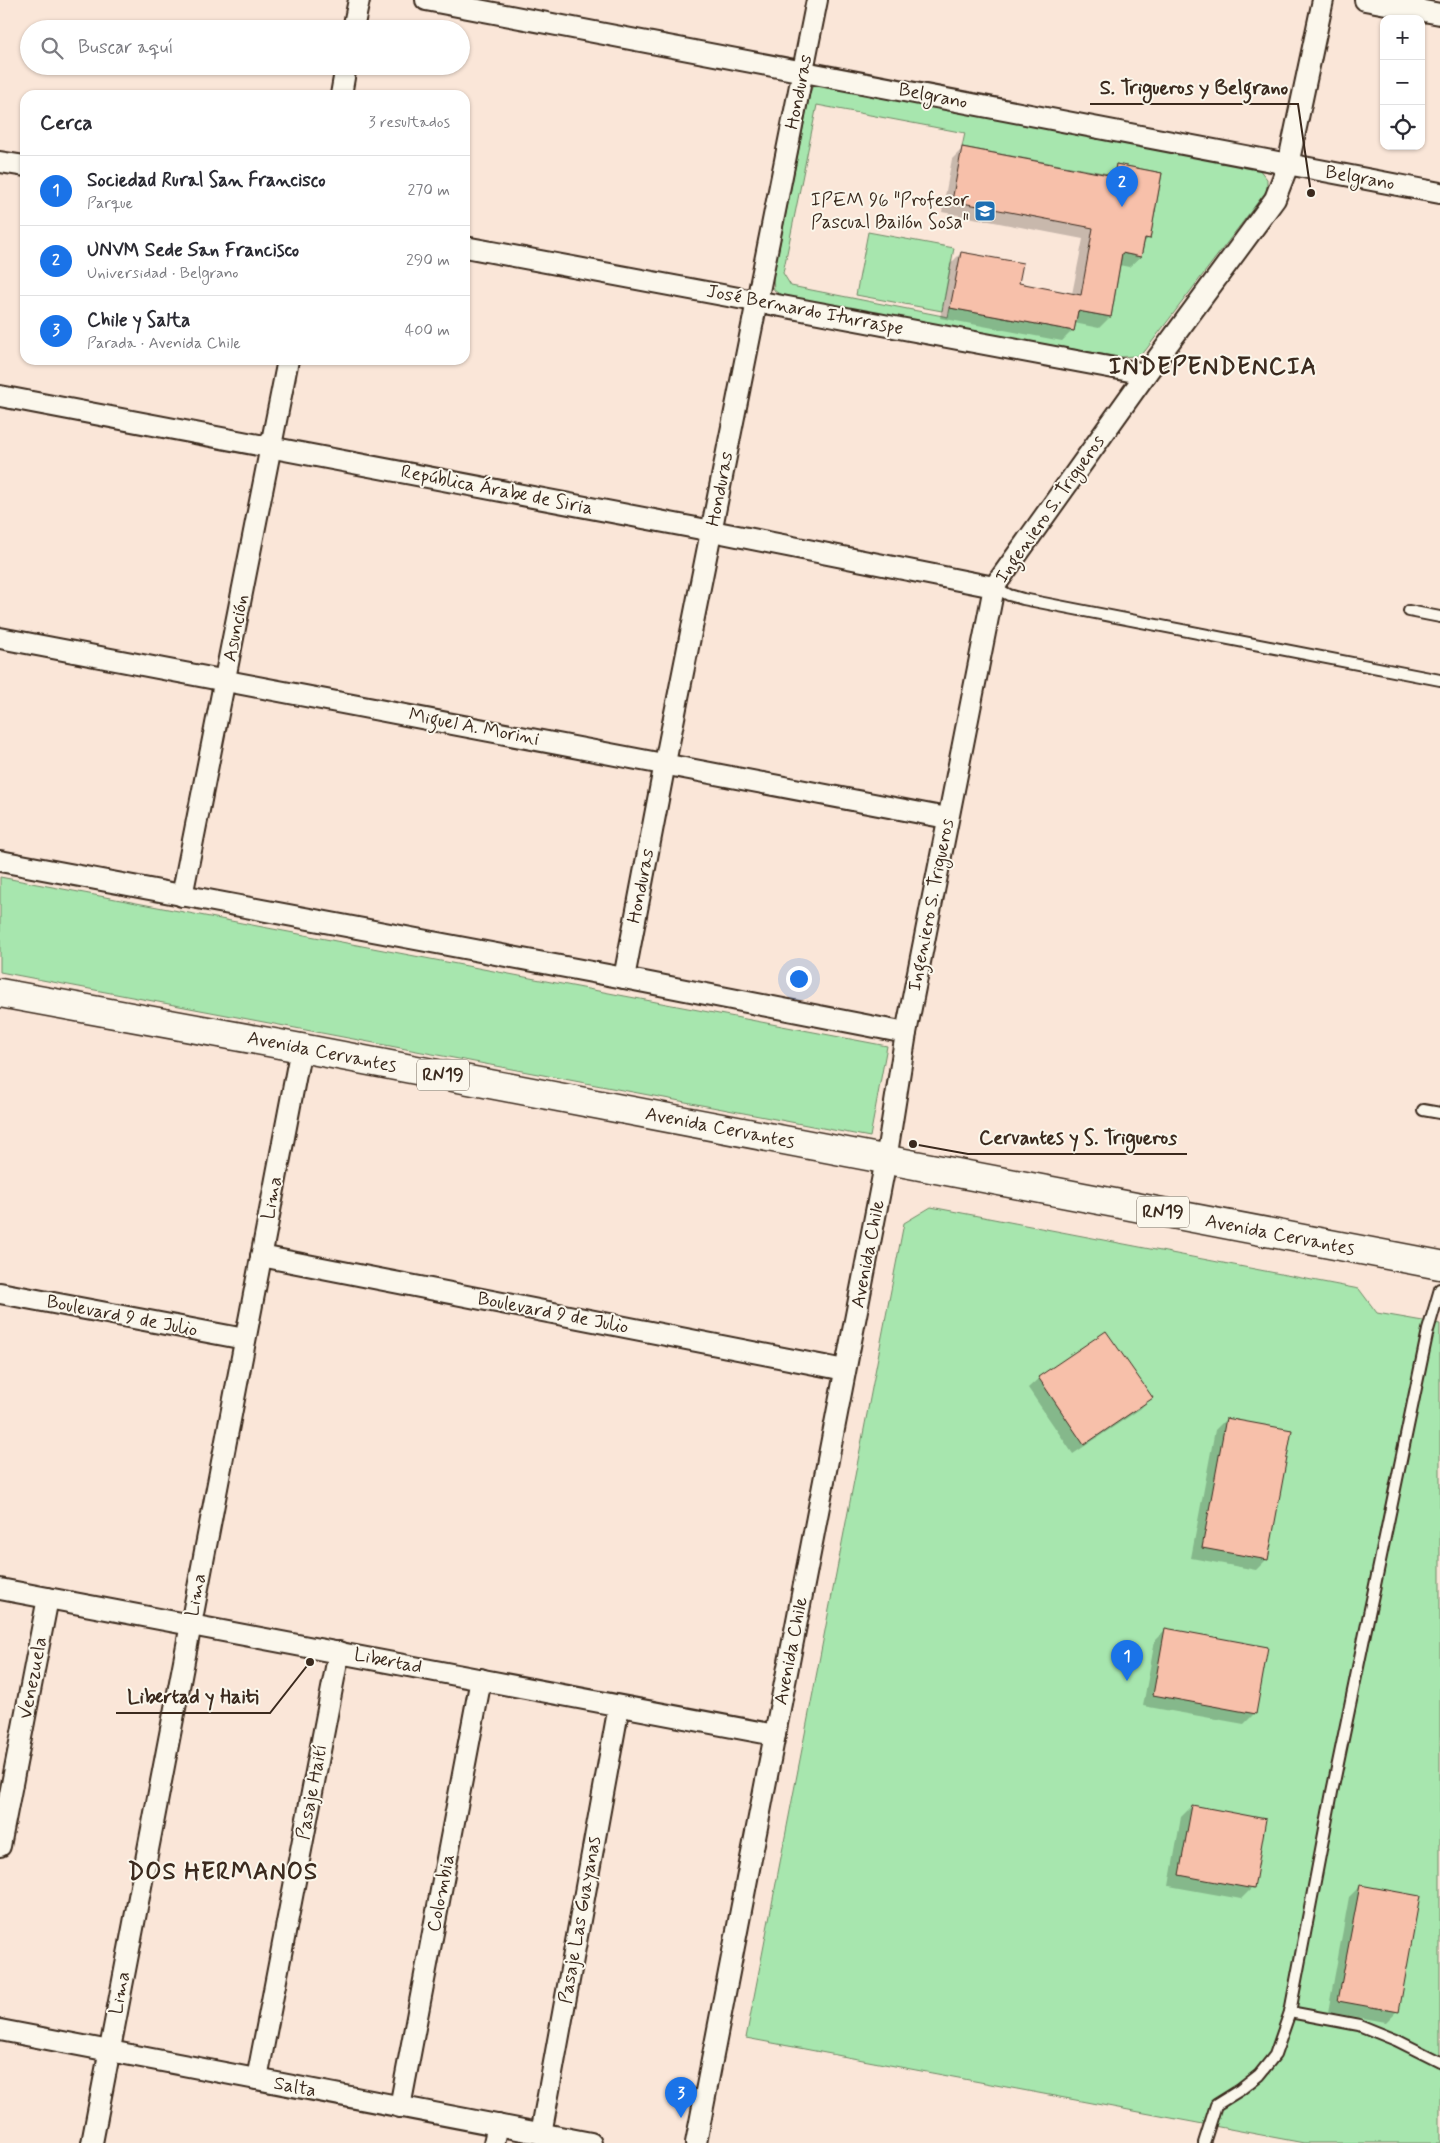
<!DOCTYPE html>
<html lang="es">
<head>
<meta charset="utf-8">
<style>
  body { margin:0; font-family:Mynerve,sans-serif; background:#f2f2f3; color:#2b2b33 }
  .controls { position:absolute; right:15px; top:15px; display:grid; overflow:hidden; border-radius:10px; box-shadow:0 1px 4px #0004 }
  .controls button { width:45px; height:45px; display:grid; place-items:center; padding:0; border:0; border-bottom:1px solid #e1e1e2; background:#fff; color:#2b2b33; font:25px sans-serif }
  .you { position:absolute; left:798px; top:978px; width:18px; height:18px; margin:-12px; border:4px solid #fff; border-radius:50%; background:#1a73e8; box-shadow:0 0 0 8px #1a73e833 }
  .badge { display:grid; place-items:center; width:32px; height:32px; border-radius:50%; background:#1a73e8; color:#fff; font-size:16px; font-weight:700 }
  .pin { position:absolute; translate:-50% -41px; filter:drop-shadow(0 1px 2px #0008) }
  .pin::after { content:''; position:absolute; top:26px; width:18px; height:15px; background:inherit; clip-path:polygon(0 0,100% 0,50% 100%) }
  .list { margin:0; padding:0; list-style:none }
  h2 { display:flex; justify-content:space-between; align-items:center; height:65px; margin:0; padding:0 20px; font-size:21px }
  h2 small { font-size:16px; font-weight:400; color:#7c7c81 }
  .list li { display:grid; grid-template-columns:32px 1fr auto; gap:15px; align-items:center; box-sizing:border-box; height:70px; padding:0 20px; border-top:1px solid #e1e1e2 }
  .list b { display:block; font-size:19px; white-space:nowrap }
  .list p { margin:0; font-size:16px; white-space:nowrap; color:#7c7c81 }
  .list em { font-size:16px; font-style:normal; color:#7c7c81 }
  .icon { flex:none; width:28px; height:28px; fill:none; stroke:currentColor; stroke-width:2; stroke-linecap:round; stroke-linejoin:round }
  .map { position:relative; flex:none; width:1440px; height:2143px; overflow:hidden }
  .search { position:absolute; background:#fff; box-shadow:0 1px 4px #0004; left:20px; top:20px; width:450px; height:55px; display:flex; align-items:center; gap:12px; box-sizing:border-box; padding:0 18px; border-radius:28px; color:#7c7c81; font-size:19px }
  .panel { position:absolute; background:#fff; box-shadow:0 1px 4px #0004; left:20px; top:90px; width:450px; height:275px; border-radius:15px }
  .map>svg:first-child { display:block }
  .green { fill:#a7e6ae; stroke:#718866; fill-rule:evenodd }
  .shadow { fill:#0003 }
  .building { fill:#f7c0aa; stroke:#3b2a1e }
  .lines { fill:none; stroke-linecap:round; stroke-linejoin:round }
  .lane-casing { stroke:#3b2a1e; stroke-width:14 }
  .street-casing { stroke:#3b2a1e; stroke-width:24 }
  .primary-casing { stroke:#3b2a1e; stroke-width:31 }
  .lane { stroke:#fbf7ec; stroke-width:10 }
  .street { stroke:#fbf7ec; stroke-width:20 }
  .primary { stroke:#fbf7ec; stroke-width:28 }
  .labels { text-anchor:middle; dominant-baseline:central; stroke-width:4; stroke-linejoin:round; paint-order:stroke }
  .shield { fill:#fbf7ec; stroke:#75685c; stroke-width:1 }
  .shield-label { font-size:18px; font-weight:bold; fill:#3b2a1e }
  .street-label { font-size:19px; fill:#3b2a1e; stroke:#fbf7ec }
  .poi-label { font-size:19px; fill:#3b2a1e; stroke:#fbf7ec; text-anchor:end }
  .district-label { font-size:24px; font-weight:bold; letter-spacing:1px; fill:#3b2a1e; stroke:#fbf7ec }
  .leader { fill:none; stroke:#3b2a1e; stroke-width:2 }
  .callout-dot { fill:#3b2a1e; stroke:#fbf7ec; stroke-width:2 }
  .callout-label { font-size:20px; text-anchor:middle; font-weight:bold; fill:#3b2a1e; stroke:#fbf7ec; stroke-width:4; stroke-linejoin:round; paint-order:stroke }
</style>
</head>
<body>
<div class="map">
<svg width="1440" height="2143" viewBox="0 0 1440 2143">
  <rect width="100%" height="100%" fill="#fae6d8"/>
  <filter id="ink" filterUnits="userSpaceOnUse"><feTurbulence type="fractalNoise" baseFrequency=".02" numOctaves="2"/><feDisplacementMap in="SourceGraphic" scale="10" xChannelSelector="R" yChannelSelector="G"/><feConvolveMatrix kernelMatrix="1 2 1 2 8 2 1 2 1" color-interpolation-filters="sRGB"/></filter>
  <g filter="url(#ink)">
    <!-- green -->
    <g class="green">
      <path d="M818 83 1258 168 1267 179V190L1145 351 1136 356 1119 357 786 299 774 290 773 278 810 93 813 85ZM817 105 965 133 962 147 1108 174 1105 192 1111 193 1116 164 1162 173 1150 238H1145L1141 257 1122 253 1111 317 1078 311 1074 331 950 308 948 317 791 286 783 273Z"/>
      <polygon points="868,232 954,248 942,311 856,295"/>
      <polygon points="0,877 887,1046 870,1137 0,972"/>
      <polygon points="931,1207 1359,1289 1377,1313 1440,1324 1440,2143 1304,2143 746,2038 904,1223"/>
    </g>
    <!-- shadow -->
    <g class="shadow">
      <polygon points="963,148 1107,176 1117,166 1149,238 1142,244 1140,257 1129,267 1119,265 1110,317 1099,328 1074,323 1073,330 1062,341 940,318 950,264 961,253 1018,284 1072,294 1083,239 942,212 952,159"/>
      <polygon points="1039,1378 1151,1398 1140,1409 1073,1454 1028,1388"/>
      <polygon points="1226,1419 1267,1559 1256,1570 1191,1558 1215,1430"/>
      <polygon points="1166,1629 1255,1713 1244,1724 1143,1706 1155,1640"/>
      <polygon points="1192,1806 1252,1888 1241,1899 1169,1886 1181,1817"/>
      <polygon points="1360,1886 1397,2011 1386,2022 1328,2012 1349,1897"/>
    </g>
    <!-- building -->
    <g class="building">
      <polygon points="962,147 1114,176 1116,164 1162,173 1150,239 1145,238 1141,257 1122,253 1111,317 1078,311 1074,331 950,308 961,252 1023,263 1019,283 1081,295 1093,228 952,201"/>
      <polygon points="1106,1331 1153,1398 1084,1445 1038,1377"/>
      <polygon points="1226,1418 1292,1430 1268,1560 1202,1548"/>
      <polygon points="1165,1628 1268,1647 1256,1714 1153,1695"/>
      <polygon points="1192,1805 1266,1819 1254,1889 1179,1875"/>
      <polygon points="1360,1885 1420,1896 1399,2012 1338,2001"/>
    </g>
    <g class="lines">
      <!-- lane casing -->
      <g class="lane-casing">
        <g id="lane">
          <polyline points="994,587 1009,595 1023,599 1440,680"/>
          <polyline points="1409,611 1440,617"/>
          <polyline points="1423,1110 1440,1113"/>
          <polyline points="1290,2012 1359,2025 1396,2040 1440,2062"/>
          <polyline points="1204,2143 1216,2105 1240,2090 1259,2075 1275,2055 1290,2012 1332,1792 1428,1330 1440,1289"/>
        </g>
      </g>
      <!-- street casing -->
      <g class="street-casing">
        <g id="street">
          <polyline points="426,0 1440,193"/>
          <polyline points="1365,0 1440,14"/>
          <polyline points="353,29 359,0"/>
          <polyline points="341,95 346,66"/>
          <polyline points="0,162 25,166"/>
          <polyline points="465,247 1146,374"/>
          <polyline points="0,396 712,531 994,587"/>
          <polyline points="0,638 947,818"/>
          <polyline points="0,861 624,978 906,1033"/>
          <polyline points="182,896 288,360"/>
          <polyline points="624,978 665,763 817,0"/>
          <polyline points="261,1256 845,1370"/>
          <polyline points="0,1293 245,1339"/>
          <polyline points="0,1589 775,1735"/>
          <polyline points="0,1846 48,1598"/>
          <polyline points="0,2030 591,2143"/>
          <polyline points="257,2079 339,1652"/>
          <polyline points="400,2107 481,1679"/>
          <polyline points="541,2134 619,1706"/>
          <polyline points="92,2143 301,1048"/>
          <polyline points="494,2143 498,2125"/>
          <polyline points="696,2143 886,1160 906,1033 994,587 1146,374 1275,199 1288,165 1323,0"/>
        </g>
      </g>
      <!-- primary casing -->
      <g class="primary-casing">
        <polyline id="primary" points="0,993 301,1048 1440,1265"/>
      </g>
      <!-- lane -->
      <use href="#lane" class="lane"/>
      <!-- street -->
      <use href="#street" class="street"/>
      <!-- primary -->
      <use href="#primary" class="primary"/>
    </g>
  </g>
  <!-- icons -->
  <defs>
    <g id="university-square" transform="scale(1.125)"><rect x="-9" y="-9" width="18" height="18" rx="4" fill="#1f6fb2" stroke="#fbf7ec"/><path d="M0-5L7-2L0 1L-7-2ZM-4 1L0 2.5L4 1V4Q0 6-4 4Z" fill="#fff"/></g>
  </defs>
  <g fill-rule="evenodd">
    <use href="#university-square" x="985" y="211"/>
  </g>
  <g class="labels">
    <!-- shield labels -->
    <g class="shield">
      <rect x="417" y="1059.5" width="52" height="31" rx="4"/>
      <rect x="1137" y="1196.5" width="52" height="31" rx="4"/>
    </g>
    <g class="shield-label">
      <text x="443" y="1075">RN19</text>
      <text x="1163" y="1212">RN19</text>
    </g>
    <!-- street labels -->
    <g class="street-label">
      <text transform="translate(799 92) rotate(-79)">Honduras</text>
      <text transform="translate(933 96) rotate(11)">Belgrano</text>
      <text transform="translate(1360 178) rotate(10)">Belgrano</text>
      <text transform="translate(805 310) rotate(11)">José Bernardo Iturraspe</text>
      <text transform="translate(720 489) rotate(-79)">Honduras</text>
      <text transform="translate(497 490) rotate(11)">República Árabe de Siria</text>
      <text transform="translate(1050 509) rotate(-55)">Ingeniero S. Trigueros</text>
      <text transform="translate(236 628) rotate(-79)">Asunción</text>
      <text transform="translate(474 727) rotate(11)">Miguel A. Morini</text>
      <text transform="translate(641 886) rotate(-79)">Honduras</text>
      <text transform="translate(931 905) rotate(-79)">Ingeniero S. Trigueros</text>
      <text transform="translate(322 1052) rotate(11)">Avenida Cervantes</text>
      <text transform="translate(720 1128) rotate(11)">Avenida Cervantes</text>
      <text transform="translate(272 1198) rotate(-79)">Lima</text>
      <text transform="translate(1280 1235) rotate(11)">Avenida Cervantes</text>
      <text transform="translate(868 1254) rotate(-79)">Avenida Chile</text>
      <text transform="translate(553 1313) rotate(11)">Boulevard 9 de Julio</text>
      <text transform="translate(122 1316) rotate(11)">Boulevard 9 de Julio</text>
      <text transform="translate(196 1595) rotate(-79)">Lima</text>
      <text transform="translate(791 1651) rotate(-79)">Avenida Chile</text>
      <text transform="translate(388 1661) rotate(11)">Libertad</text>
      <text transform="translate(33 1678) rotate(-79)">Venezuela</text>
      <text transform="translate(312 1792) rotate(-79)">Pasaje Haití</text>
      <text transform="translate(441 1893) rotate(-79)">Colombia</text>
      <text transform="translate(580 1920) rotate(-80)">Pasaje Las Guayanas</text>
      <text transform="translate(120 1993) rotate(-79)">Lima</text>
      <text transform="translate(295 2087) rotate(11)">Salta</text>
    </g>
    <!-- poi labels -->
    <g class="poi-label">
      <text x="969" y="200">IPEM 96 "Profesor<tspan x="969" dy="22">Pascual Bailón Sosa"</tspan></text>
    </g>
    <!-- district labels -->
    <g class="district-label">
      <text x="1213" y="367">INDEPENDENCIA</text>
      <text x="223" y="1872">DOS HERMANOS</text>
    </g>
  </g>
  <!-- callouts -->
  <path class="leader" d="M1311 193L1298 104H1090M913 1144L968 1154H1187M310 1662L270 1713H116"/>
  <g class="callout-dot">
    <circle cx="1311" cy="193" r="5"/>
    <circle cx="913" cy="1144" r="5"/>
    <circle cx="310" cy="1662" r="5"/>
  </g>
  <g class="callout-label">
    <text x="1194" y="94">S. Trigueros y Belgrano</text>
    <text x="1078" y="1144">Cervantes y S. Trigueros</text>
    <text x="193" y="1703">Libertad y Haiti</text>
  </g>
</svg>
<div class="controls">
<button>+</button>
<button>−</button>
<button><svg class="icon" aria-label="locate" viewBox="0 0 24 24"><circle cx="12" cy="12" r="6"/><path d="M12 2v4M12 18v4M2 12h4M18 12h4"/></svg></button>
</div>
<div class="you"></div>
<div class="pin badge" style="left:1127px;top:1681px">1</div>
<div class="pin badge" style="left:1122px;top:207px">2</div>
<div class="pin badge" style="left:681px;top:2118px">3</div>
<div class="search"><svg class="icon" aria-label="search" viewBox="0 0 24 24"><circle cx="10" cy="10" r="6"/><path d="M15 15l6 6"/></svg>Buscar aquí</div>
<section class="panel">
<h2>Cerca<small>3 resultados</small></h2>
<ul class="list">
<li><span class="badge">1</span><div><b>Sociedad Rural San Francisco</b><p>Parque</p></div><em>270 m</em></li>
<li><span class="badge">2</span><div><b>UNVM Sede San Francisco</b><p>Universidad · Belgrano</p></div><em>290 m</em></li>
<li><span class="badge">3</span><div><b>Chile y Salta</b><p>Parada · Avenida Chile</p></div><em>400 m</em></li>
</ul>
</section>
</div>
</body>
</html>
